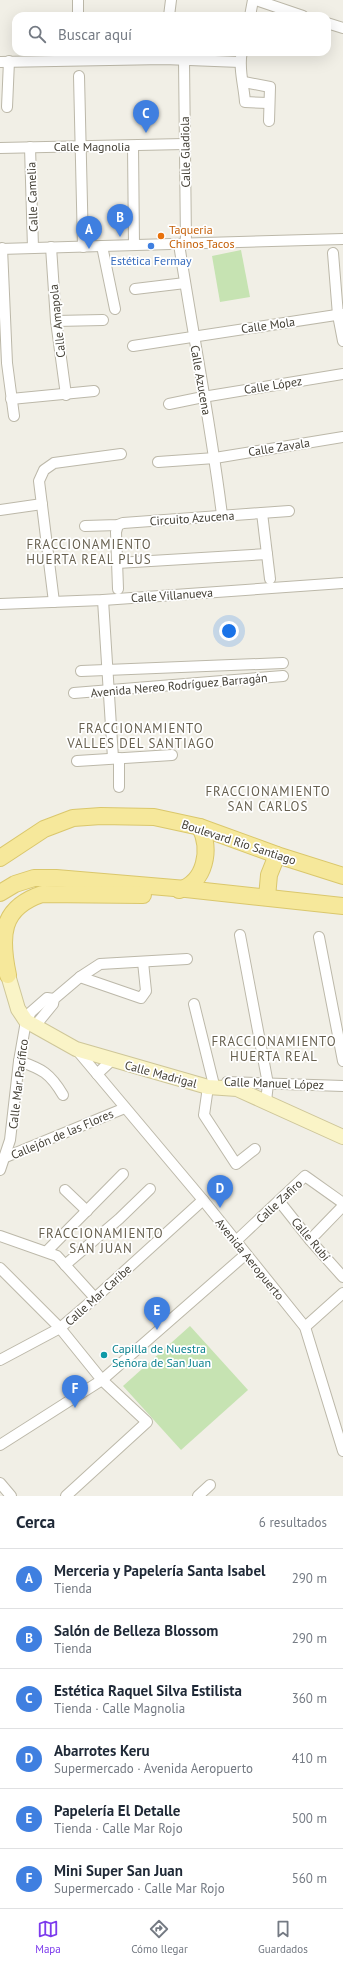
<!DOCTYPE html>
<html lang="es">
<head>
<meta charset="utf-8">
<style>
  body { margin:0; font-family:"PT Sans",sans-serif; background:#f2f2f3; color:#1f2937 }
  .you { position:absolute; left:229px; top:631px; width:14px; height:14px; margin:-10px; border:3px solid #fff; border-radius:50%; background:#1a73e8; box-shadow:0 0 0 6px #1a73e833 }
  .badge { display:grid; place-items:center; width:26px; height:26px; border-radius:50%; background:#7c3aed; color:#fff; font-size:13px; font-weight:700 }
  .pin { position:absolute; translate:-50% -33px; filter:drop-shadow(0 1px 2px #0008) }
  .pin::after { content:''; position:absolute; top:21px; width:14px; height:12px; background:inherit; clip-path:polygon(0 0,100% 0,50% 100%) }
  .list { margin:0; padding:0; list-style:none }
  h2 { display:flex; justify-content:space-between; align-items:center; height:52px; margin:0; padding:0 16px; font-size:17px }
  h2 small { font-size:13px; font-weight:400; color:#747a83 }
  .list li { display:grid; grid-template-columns:26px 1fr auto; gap:12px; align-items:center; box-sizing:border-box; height:60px; padding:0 16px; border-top:1px solid #e0e1e3 }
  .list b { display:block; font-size:15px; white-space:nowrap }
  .list p { margin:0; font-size:13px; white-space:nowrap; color:#747a83 }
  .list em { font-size:13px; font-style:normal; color:#747a83 }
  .icon { flex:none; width:22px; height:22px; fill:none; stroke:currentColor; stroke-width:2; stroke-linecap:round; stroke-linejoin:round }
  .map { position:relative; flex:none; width:343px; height:1496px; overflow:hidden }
  .search { position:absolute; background:#fff; box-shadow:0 4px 16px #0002; left:12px; right:12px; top:12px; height:44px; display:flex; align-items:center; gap:10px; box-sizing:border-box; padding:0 14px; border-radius:12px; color:#747a83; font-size:15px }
  .sheet { height:412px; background:#fff }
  nav { display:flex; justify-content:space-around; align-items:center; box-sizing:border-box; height:56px; border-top:1px solid #e0e1e3; background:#fff; font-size:11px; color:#747a83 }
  nav a { display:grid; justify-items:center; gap:2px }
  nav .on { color:#7c3aed }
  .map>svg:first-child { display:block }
  .pitch { fill:#c6e3b2 }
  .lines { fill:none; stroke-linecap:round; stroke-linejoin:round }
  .street-casing { stroke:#bcb8a9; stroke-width:12 }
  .secondary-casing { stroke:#cec699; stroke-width:16 }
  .primary-casing { stroke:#dac76c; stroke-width:18 }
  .street { stroke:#fff; stroke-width:10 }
  .secondary { stroke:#faf4c7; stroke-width:14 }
  .primary { stroke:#f6e89b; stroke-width:16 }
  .food-dot { fill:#e8710a; stroke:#fff; stroke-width:1.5 }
  .shop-dot { fill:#3f7fe0; stroke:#fff; stroke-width:1.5 }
  .culture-dot { fill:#0f9aa8; stroke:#fff; stroke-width:1.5 }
  .labels { text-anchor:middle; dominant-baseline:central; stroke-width:3.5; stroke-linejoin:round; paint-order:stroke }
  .street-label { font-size:12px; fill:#444036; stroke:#fff }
  .food-label { font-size:12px; fill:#c56008; stroke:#fff; text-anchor:start }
  .shop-label { font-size:12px; fill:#366cbe; stroke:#fff }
  .culture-label { font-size:12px; fill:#0d838f; stroke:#fff; text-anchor:start }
  .neighbourhood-label { font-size:13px; letter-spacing:1px; fill:#665f4e; stroke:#fff }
</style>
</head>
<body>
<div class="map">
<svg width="343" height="1496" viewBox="0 0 343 1496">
  <rect width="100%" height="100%" fill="#f1efe6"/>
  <!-- pitch -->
  <g class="pitch">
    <polygon points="241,250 250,297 220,302 212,256"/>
    <polygon points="190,1326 248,1390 181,1450 123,1386"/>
  </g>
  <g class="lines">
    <!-- street casing -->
    <g class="street-casing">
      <g id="street">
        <polyline points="78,0 78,16"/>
        <polyline points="256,0 303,16"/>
        <polyline points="169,16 171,0"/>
        <polyline points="250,16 253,0"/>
        <polyline points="327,23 343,28"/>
        <path d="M242 52C238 67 244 86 245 102L268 103"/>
        <polyline points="184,60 186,244"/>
        <polyline points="0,62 164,59 240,62"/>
        <polyline points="79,76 83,247"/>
        <polyline points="244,82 270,87 269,121"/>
        <polyline points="7,107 9,61"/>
        <polyline points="133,146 134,245"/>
        <polyline points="30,147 33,248"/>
        <polyline points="0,148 184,144"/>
        <path d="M179 244C193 335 211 425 222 515"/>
        <polyline points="102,246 115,309"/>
        <polyline points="51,247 56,321 66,395"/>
        <polyline points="2,248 7,363 14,416"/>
        <polyline points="0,249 343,239"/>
        <polyline points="333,253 338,315 343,341"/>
        <polyline points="135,289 185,283"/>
        <polyline points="56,321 103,320"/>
        <polyline points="133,346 343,314"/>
        <polyline points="11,399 94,391"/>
        <polyline points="169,404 203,397 343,374"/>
        <polyline points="158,462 215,458 343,437"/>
        <polyline points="0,510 42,504"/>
        <polyline points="262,513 270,579"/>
        <polyline points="118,525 116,532 118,589"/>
        <polyline points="85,526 118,525 123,523 289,511"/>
        <polyline points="117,563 267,554"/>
        <polyline points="103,600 113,758"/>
        <polyline points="54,602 39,481 44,470 54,463 121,454"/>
        <polyline points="0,604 103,600 343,583"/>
        <polyline points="81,671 283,663"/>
        <polyline points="74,693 283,676"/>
        <polyline points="77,761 172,755"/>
        <polyline points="119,787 119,758"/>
        <polyline points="240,935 268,1084 266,1101"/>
        <polyline points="319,937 343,1061"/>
        <polyline points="80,977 141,998 146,991 143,962"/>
        <polyline points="194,1004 213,1081"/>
        <polyline points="35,1026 53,1004 54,999 80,977 100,964 187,959"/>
        <polyline points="76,1049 203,1200 305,1327 343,1451"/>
        <path d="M19 1061C42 1069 50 1073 63 1095"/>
        <polyline points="97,1074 112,1060"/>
        <polyline points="227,1082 343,1086"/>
        <polyline points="212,1083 208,1087 204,1115 236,1164 255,1149"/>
        <polyline points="1,1159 125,1108"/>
        <polyline points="0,1170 10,1140 19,1061 26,1021 31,1012 47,998 54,999"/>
        <polyline points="65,1190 87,1211"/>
        <polyline points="279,1201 310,1240 343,1277"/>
        <polyline points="0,1236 57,1256 95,1298"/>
        <polyline points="310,1240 343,1206"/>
        <polyline points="236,1241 305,1176 343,1203"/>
        <polyline points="47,1251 123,1174"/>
        <polyline points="65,1265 119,1219 150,1189"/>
        <polyline points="0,1268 60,1328 102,1380 147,1422 66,1496"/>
        <polyline points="305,1327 343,1293"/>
        <polyline points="0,1360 60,1328 95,1298 203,1200"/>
        <polyline points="0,1445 102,1380 246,1254"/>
        <polyline points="0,1483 11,1496"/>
        <polyline points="198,1496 210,1485"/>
      </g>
    </g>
    <!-- secondary casing -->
    <g class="secondary-casing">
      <polyline id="secondary" points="8,975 18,1009 26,1021 76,1049 208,1087 237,1089 343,1137"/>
    </g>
    <!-- primary casing -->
    <g class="primary-casing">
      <g id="primary">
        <polyline points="0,858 44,829 73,818 101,816 154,817 200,827 277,855 343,876"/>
        <path d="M179 890C206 882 211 849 200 827"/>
        <polyline points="0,893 15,884 34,878 56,878 186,889 343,906"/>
        <polyline points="267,897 269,875 277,855"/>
        <path d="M8 975C0 937 0 908 42 894L143 895"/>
      </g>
    </g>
    <!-- street -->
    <use href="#street" class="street"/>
    <!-- secondary -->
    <use href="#secondary" class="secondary"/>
    <!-- primary -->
    <use href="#primary" class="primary"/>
  </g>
  <!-- markers -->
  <circle class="food-dot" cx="161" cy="236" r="4"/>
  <circle class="shop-dot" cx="151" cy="246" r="4"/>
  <circle class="culture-dot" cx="104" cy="1355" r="4"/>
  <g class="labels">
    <!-- street labels -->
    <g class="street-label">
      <text x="92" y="146">Calle Magnolia</text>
      <text transform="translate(185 152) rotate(-91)">Calle Gladiola</text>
      <text transform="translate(32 197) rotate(-92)">Calle Camelia</text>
      <text transform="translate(57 321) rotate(-96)">Calle Amapola</text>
      <text transform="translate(268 325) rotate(-8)">Calle Mola</text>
      <text transform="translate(201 380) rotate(80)">Calle Azucena</text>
      <text transform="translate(273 385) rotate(-9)">Calle López</text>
      <text transform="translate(279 447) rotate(-9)">Calle Zavala</text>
      <text transform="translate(192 518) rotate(-4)">Circuito Azucena</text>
      <text transform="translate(172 595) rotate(-4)">Calle Villanueva</text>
      <text transform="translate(179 685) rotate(-5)">Avenida Nereo Rodríguez Barragán</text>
      <text transform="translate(239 842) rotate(18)">Boulevard Río Santiago</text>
      <text transform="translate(161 1074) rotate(15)">Calle Madrigal</text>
      <text transform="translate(274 1083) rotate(2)">Calle Manuel López</text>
      <text transform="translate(18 1084) rotate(-83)">Calle Mar Pacífico</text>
      <text transform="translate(62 1134) rotate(-23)">Callejón de las Flores</text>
      <text transform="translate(279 1201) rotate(-43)">Calle Zafiro</text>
      <text transform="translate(311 1239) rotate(50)">Calle Rubí</text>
      <text transform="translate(250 1259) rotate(51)">Avenida Aeropuerto</text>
      <text transform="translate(98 1295) rotate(-42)">Calle Mar Caribe</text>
    </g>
    <!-- food labels -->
    <g class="food-label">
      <text x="169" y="229">Taqueria<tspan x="169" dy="14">Chinos Tacos</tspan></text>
    </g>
    <!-- shop labels -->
    <g class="shop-label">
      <text x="151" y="260">Estética Fermay</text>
    </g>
    <!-- culture labels -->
    <g class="culture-label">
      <text x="112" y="1348">Capilla de Nuestra<tspan x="112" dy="14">Señora de San Juan</tspan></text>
    </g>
    <!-- neighbourhood labels -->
    <g class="neighbourhood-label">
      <text x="89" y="544">FRACCIONAMIENTO<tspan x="89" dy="15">HUERTA REAL PLUS</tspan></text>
      <text x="141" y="728">FRACCIONAMIENTO<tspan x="141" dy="15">VALLES DEL SANTIAGO</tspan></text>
      <text x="268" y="791">FRACCIONAMIENTO<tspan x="268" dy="15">SAN CARLOS</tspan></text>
      <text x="274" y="1041">FRACCIONAMIENTO<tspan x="274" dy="15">HUERTA REAL</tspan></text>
      <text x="101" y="1233">FRACCIONAMIENTO<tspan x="101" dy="15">SAN JUAN</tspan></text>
    </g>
  </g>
</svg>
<div class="you"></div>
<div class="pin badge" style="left:89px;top:249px;background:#3f7fe0">A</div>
<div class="pin badge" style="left:120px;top:237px;background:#3f7fe0">B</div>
<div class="pin badge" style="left:146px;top:133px;background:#3f7fe0">C</div>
<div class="pin badge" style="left:220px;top:1208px;background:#3f7fe0">D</div>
<div class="pin badge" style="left:157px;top:1330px;background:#3f7fe0">E</div>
<div class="pin badge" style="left:75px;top:1408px;background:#3f7fe0">F</div>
<div class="search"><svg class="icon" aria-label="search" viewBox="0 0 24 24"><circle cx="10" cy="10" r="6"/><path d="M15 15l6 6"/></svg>Buscar aquí</div>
</div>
<section class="sheet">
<h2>Cerca<small>6 resultados</small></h2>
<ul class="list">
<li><span class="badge" style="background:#3f7fe0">A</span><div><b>Merceria y Papelería Santa Isabel</b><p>Tienda</p></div><em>290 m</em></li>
<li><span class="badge" style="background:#3f7fe0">B</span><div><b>Salón de Belleza Blossom</b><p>Tienda</p></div><em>290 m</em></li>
<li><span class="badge" style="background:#3f7fe0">C</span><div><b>Estética Raquel Silva Estilista</b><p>Tienda · Calle Magnolia</p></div><em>360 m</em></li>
<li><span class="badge" style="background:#3f7fe0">D</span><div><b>Abarrotes Keru</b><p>Supermercado · Avenida Aeropuerto</p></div><em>410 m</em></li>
<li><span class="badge" style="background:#3f7fe0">E</span><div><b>Papelería El Detalle</b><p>Tienda · Calle Mar Rojo</p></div><em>500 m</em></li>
<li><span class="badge" style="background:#3f7fe0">F</span><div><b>Mini Super San Juan</b><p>Supermercado · Calle Mar Rojo</p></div><em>560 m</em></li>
</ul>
</section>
<nav>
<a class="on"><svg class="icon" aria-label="map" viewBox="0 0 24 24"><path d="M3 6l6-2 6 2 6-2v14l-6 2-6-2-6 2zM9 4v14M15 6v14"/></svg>Mapa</a>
<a><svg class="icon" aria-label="directions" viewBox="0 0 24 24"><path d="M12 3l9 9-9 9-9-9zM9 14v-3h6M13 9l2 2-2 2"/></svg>Cómo llegar</a>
<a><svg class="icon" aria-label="saved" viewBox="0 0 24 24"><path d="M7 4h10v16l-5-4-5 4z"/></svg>Guardados</a>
</nav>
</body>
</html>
